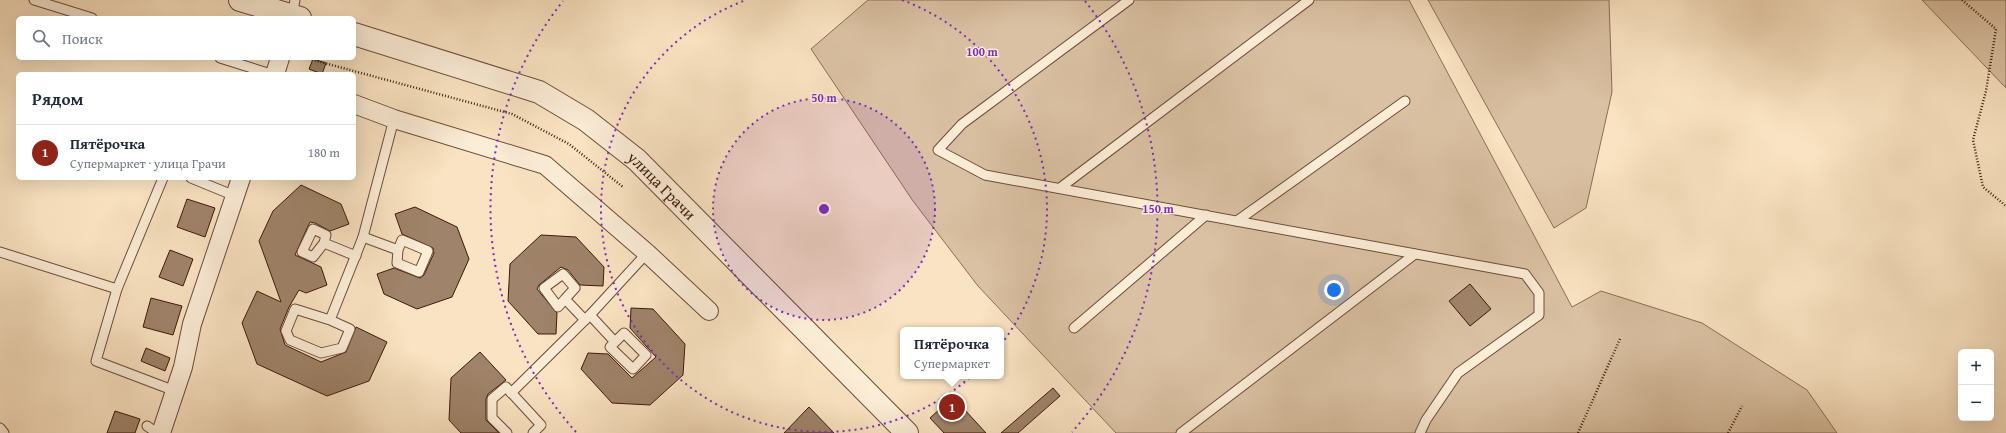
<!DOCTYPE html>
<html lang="ru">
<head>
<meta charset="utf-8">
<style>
  body { margin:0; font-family:"Gentium Book Plus",serif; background:#f2f2f3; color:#1f2937 }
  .controls { position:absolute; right:12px; bottom:12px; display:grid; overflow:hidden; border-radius:6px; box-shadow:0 4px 16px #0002 }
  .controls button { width:36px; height:36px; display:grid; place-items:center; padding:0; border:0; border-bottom:1px solid #e0e1e3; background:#fff; color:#1f2937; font:20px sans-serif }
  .you { position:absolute; left:1334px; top:290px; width:14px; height:14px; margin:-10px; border:3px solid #fff; border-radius:50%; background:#1a73e8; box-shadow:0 0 0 6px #1a73e833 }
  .badge { display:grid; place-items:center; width:26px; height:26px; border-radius:50%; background:#8f2418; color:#fff; font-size:13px; font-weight:700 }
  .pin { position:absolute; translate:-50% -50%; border:2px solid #fff; box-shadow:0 1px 4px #0006 }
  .popup { position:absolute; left:900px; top:327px; width:104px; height:52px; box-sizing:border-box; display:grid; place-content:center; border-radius:6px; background:#fff; filter:drop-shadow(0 1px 3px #0005); font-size:13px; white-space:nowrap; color:#747a83 }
  .popup b { font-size:15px; color:#1f2937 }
  .popup::after { content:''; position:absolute; left:50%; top:100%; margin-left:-8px; border:8px solid transparent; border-top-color:#fff }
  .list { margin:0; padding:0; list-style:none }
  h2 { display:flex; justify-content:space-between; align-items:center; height:52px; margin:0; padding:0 16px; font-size:17px }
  h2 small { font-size:13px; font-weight:400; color:#747a83 }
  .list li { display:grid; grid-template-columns:26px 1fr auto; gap:12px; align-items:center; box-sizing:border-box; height:56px; padding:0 16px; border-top:1px solid #e0e1e3 }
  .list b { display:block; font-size:15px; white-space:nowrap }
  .list p { margin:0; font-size:13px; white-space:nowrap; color:#747a83 }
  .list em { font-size:13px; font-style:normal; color:#747a83 }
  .icon { flex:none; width:22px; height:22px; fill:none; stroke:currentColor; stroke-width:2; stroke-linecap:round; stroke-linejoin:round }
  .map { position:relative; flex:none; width:2006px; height:433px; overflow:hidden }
  .search { position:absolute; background:#fff; box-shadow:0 4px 16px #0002; left:16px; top:16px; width:340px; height:44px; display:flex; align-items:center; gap:10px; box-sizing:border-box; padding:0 14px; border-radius:6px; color:#747a83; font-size:15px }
  .panel { position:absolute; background:#fff; box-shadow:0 4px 16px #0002; left:16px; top:72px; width:340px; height:108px; border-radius:6px }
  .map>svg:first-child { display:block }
  .green { fill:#dac1a3; stroke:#8b6e56 }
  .building { fill:#9f836a; stroke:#3c1a0a }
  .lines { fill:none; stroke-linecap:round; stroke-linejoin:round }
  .service-casing { stroke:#6c4c38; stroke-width:11 }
  .minor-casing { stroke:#6c4c38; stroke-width:20 }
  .tertiary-casing { stroke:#6c4c38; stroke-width:24 }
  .path { stroke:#3c1a0a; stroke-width:2.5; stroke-dasharray:1 2; stroke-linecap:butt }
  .service { stroke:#fcedd7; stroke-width:9 }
  .minor { stroke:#fcedd7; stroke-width:18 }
  .tertiary { stroke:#fcedd7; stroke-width:22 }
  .ring { fill:none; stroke:#7b2cbf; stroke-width:2; stroke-dasharray:2 4 }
  .labels { text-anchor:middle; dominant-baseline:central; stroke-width:3; stroke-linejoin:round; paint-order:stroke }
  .street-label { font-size:16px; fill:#3c1a0a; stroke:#fcedd7 }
  .centre { fill:#7b2cbf; stroke:#fcedd7; stroke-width:2 }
  .ring-label { font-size:12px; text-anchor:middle; font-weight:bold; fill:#7b2cbf; stroke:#fcedd7; stroke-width:3; stroke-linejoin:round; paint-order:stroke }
</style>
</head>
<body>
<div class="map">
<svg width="2006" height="433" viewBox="0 0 2006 433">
  <rect width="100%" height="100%" fill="#fae3c2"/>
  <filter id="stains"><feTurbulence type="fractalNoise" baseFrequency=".005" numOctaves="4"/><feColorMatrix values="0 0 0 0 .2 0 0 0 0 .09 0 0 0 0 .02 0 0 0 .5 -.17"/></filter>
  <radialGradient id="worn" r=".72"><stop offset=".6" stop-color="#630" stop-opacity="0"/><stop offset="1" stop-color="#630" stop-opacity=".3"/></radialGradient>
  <!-- green -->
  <g class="green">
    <polygon points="868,0 1409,0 1572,307 1601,291 1702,323 1807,390 1837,433 1116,433 978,286 913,201 811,49"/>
    <polygon points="1428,0 1609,0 1612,92 1586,208 1554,228"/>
    <polygon points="1922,0 2006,0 2006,88"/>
  </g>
  <!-- building -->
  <g class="building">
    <polygon points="313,59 326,63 322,74 309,69"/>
    <polygon points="301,185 341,204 349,224 330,231 315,223 310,222 308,226 295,255 321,267 327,285 306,293 299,290 289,307 280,329 285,345 321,362 346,352 356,327 387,342 369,381 327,396 257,364 242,323 257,291 281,302 259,241 273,211"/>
    <polygon points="187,199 215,208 205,237 177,227"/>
    <polygon points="415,207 457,227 469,259 452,297 417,309 384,294 377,274 394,268 420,278 424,275 434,253 433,248 402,234 395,214"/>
    <polygon points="541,235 576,237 604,267 603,286 580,285 568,270 561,267 539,285 537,289 557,313 556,334 538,334 508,301 510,264"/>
    <polygon points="170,250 193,259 183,286 159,277"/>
    <polygon points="1470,284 1491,309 1470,326 1449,301"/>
    <polygon points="151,298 182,306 173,335 143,327"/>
    <polygon points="631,308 653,309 685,344 683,375 650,405 612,403 581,369 588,353 608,354 632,378 656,357 630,328"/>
    <polygon points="146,348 170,358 165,371 141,361"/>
    <polygon points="480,352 506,380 488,394 486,399 486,420 499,433 461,433 449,420 451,378"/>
    <polygon points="1053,388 1060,396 1027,425 1018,433 1001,433"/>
    <polygon points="953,397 986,433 944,433 930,418"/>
    <polygon points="809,407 834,433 784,433"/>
    <polygon points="115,411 140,419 135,433 107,433"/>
  </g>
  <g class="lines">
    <!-- service casing -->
    <g class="service-casing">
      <g id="service">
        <polyline points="34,0 92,18"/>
        <polyline points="1129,0 962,124 938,150 985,175 1525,274 1539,293 1539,315 1458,373 1426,420 1420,433"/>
        <polyline points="292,16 295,0"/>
        <polyline points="220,58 271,74"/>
        <polyline points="191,178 235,196"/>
        <polyline points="1060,188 1309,0"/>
        <polyline points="1237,221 1405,101"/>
        <polyline points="363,237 398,250 402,240 428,251 419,272 397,263 398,250"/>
        <polyline points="324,243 313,257 302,252 313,229 326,235 324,243 356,256"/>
        <polyline points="0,252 117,289 163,178"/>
        <polyline points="117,289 96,361 175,391"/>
        <polyline points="565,299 558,307 544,288 563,274 575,288 565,299 585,320"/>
        <polyline points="590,315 615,342 624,333 646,355 633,369 610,347 615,342"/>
        <polyline points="330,320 295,309 286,331 290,340 321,353 342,348 350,329 330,320 363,237 394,119"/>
        <polyline points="1074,328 1206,215"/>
        <polyline points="511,393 590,315 647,253"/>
        <polyline points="147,426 157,433"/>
        <polyline points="0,428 4,433"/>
        <polyline points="507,433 492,418 492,399 506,387 541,425 533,433"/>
        <polyline points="1181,433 1415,254"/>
      </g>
    </g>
    <!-- minor casing -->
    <g class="minor-casing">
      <g id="minor">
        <polyline points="275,74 280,58"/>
        <polyline points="354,104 394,119 545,165 647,253 709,311"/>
        <polyline points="161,433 183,367 192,324 241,178"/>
      </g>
    </g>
    <!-- tertiary casing -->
    <g class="tertiary-casing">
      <g id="tertiary">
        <polyline points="240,0 300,18"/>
        <path id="s1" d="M354 34 539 92 586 120 637 160 907 433"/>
      </g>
    </g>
    <!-- path -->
    <g class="path">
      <polyline points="1962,0 1996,29 1986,91 1973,140 1983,187 2006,206"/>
      <polyline points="306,58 512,114 569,144 623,187"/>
      <polyline points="1578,433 1620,339"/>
      <polyline points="1728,433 1742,406"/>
    </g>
    <!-- service -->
    <use href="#service" class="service"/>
    <!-- minor -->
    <use href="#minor" class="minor"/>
    <!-- tertiary -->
    <use href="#tertiary" class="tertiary"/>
  </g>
  <!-- distance rings -->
  <circle cx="824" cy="209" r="111" fill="#7b2cbf" fill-opacity=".12"/>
  <g class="ring">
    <circle cx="824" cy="209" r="111"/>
    <path d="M902 0A223 223 0 1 1 746 0"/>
    <path d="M576 432A334 334 0 0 1 563 1M1085 1A334 334 0 0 1 1072 432"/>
  </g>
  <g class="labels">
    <!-- street labels -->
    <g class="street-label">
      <text stroke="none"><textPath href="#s1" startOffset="349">улица Грачи</textPath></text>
    </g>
  </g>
  <circle cx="824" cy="209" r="6" class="centre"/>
  <g class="ring-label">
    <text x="982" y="56">100 m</text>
    <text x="824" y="102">50 m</text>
    <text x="1158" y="213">150 m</text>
  </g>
  <rect width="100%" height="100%" filter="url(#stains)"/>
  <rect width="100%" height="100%" fill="url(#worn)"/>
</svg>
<div class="controls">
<button>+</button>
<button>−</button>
</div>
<div class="you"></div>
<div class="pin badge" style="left:952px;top:407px">1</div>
<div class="popup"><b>Пятёрочка</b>Супермаркет</div>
<div class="search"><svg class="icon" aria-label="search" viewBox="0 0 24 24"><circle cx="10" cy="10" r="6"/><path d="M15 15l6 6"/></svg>Поиск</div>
<section class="panel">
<h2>Рядом<small></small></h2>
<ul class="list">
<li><span class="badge">1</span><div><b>Пятёрочка</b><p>Супермаркет · улица Грачи</p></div><em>180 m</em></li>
</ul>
</section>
</div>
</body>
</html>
